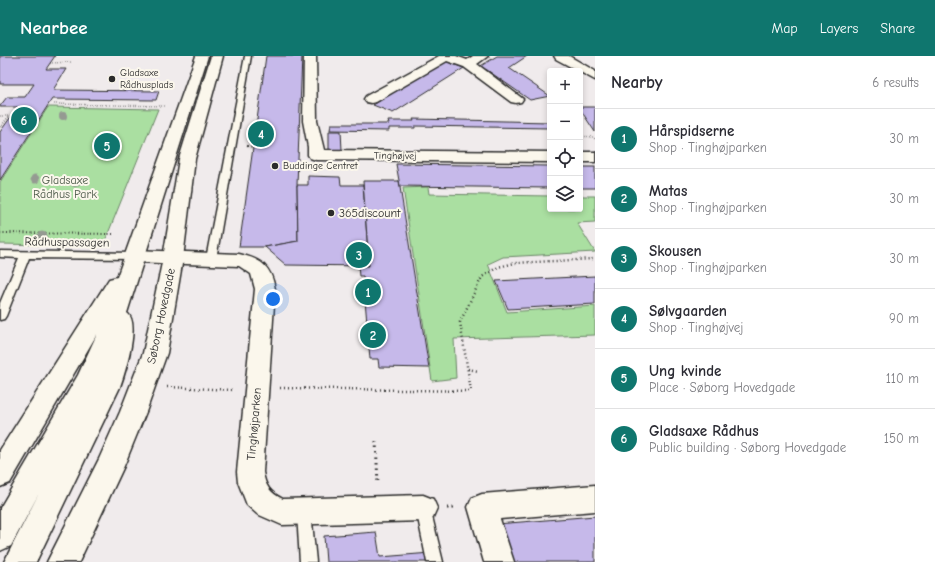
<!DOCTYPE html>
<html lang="en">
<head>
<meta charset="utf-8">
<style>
  body { margin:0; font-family:"Comic Neue",sans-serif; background:#f2f2f3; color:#2b2b33 }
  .controls { position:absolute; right:12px; top:12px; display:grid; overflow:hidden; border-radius:4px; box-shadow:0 2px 6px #0003 }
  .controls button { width:36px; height:36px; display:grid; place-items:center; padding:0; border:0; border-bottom:1px solid #e1e1e2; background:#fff; color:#2b2b33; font:20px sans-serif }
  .you { position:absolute; left:273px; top:243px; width:14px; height:14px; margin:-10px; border:3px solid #fff; border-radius:50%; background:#1a73e8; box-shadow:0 0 0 6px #1a73e833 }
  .badge { display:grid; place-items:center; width:26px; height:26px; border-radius:50%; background:#0f766e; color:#fff; font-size:13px; font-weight:700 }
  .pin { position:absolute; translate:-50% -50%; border:2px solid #fff; box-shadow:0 1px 4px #0006 }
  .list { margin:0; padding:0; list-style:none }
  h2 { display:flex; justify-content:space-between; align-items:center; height:52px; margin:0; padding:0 16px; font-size:17px }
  h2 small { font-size:13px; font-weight:400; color:#7c7c81 }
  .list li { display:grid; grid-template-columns:26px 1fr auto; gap:12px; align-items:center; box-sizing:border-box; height:60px; padding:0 16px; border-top:1px solid #e1e1e2 }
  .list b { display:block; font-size:15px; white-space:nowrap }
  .list p { margin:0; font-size:13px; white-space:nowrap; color:#7c7c81 }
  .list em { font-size:13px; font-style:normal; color:#7c7c81 }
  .icon { flex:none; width:22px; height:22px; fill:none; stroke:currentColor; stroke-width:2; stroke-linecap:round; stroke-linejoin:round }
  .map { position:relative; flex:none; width:595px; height:506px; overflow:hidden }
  header { display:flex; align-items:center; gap:24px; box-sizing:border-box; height:56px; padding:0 20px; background:#0f766e; color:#fff }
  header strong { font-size:19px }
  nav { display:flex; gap:22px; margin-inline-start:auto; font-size:14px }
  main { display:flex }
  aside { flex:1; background:#fff }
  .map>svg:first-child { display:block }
  .green { fill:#aadfa1; stroke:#6a8566 }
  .building { fill:#c6b9ea; stroke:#2b2b2b }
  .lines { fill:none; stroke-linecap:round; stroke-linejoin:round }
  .lane-casing { stroke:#2b2b2b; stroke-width:3 }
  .street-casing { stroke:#2b2b2b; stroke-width:3 }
  .secondary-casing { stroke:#2b2b2b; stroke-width:3 }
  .path-far3 { stroke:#2b2b2b; stroke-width:1.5; stroke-dasharray:0.5 2; stroke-linecap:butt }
  .path-far2 { stroke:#2b2b2b; stroke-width:2; stroke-dasharray:1 2.5; stroke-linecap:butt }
  .path-far1 { stroke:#2b2b2b; stroke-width:2.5; stroke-dasharray:1 3; stroke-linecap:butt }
  .path { stroke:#2b2b2b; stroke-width:3; stroke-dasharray:1.5 4; stroke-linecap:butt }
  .lane { fill:#fbf7ec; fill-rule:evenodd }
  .street { fill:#fbf7ec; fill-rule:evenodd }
  .secondary { fill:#fbf7ec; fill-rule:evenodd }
  .tree { fill:#959a92 }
  .poi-dot { fill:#2b2b2b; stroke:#fbf7ec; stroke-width:1.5 }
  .labels { text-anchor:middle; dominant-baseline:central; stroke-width:4; stroke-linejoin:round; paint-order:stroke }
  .far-poi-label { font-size:10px; fill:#2b2b2b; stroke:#fbf7ec; text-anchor:start }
  .far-street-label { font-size:10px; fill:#2b2b2b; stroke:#fbf7ec }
  .park-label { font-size:12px; fill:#4b5848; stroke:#fbf7ec }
  .poi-label { font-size:12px; fill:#2b2b2b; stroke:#fbf7ec; text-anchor:start }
  .street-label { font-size:12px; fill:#2b2b2b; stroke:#fbf7ec }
</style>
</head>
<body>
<header>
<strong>Nearbee</strong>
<nav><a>Map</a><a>Layers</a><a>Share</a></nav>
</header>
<main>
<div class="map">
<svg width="595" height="506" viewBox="0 0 595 506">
  <rect width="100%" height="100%" fill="#f0ebec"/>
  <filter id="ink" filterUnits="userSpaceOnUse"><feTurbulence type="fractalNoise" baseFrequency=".025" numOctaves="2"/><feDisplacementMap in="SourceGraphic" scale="8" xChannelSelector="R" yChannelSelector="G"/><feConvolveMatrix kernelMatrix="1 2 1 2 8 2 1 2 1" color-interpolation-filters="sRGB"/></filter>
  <g filter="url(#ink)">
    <!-- green -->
    <g class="green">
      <polygon points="48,51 158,53 103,190 0,188 0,126"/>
      <polygon points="428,131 429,138 550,140 550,153 580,153 580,140 595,140 595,166 577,167 595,196 503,201 488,208 507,256 595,250 595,279 454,283 456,322 432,325 403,132"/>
    </g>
    <!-- building -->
    <g class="building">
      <polygon points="0,0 55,0 46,13 66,13 53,34 159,35 156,44 52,43 0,124 0,76 18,51 0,51 0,50 7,41 25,41 34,28 0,28"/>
      <polygon points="266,0 302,0 297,129 298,185 265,191 239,191"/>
      <polygon points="497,0 527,0 509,12 550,40 530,44 487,14 479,11"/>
      <polygon points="445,5 464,12 393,57 373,49"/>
      <polygon points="580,51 595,51 595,76 580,53"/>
      <polygon points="413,63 550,66 550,72 415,70 415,72 389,72 389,75 330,74 331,68 389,68 388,65 414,65"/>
      <polygon points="329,75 341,75 342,94 329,94"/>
      <polygon points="396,108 550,110 550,132 400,130"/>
      <rect x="580" y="111" width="15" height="21"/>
      <polygon points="308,120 340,121 341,129 363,129 369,210 286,209 265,191 298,185 297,129 308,129"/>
      <polygon points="363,125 399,125 429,312 379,311 378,303 370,303 363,220 359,220 358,210 369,210"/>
      <polygon points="595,220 595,248 508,253 496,225"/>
      <polygon points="595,460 595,506 510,506 497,468"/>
      <polygon points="376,476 380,501 431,497 433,506 326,506 324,480"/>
    </g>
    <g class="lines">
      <!-- lane casing -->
      <g class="lane-casing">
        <g id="lane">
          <polygon points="245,0 251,0 216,203 211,206 206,203"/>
          <polygon points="0,195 134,197 139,200 134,203 29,202 6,260 4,263 0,264 0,247 19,202 0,201"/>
          <polygon points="423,445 428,447 430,452 443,506 427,506 416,452 418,447"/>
          <polygon points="304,449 309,451 311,456 316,506 300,506 297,456 299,451"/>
        </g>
      </g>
      <!-- street casing -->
      <g class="street-casing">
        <g id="street">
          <polygon points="304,0 316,0 317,65 324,94 550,96 550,106 316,104 310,102 308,99 308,91 303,65"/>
          <polygon points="439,0 456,0 467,4 473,0 488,0 477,8 523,43 521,46 516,47 511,46 464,11 447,5 376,46 371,47 366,46 364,43 366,40"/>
          <polygon points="554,0 569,0 595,15 595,24 556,3"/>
          <rect x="580" y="96" width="15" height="10"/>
          <path d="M134 194 239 198C261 203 271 210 275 233L263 416C265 430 270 437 283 443L423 439 433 443 437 452 433 461 423 465 282 469 257 458 247 449 238 426 237 416 255 233 251 218 239 210 134 206 127 204 124 200 127 196Z"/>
          <polygon points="595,429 595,455 500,463 514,506 484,506 468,451 472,442 482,438"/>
        </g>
      </g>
      <!-- secondary casing -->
      <g class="secondary-casing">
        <g id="secondary">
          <path d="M196 0H208L127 257C141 266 125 317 120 331L36 506H4L39 437 11 490 0 495V452L78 319 97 278 10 427 0 431V394L109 223 117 221Z"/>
          <polygon points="211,0 223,0 195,103 183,202 167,297 146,356 124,410 79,506 47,506 99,403 120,356 143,297 163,202 179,103"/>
        </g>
      </g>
      <!-- path-far3 -->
      <g class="path-far3">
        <polyline points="50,7 72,6"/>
        <polyline points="54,48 166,50"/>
        <polyline points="0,60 9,60 0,72"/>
        <polyline points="580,80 593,81 595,83"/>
      </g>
      <!-- path-far2 -->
      <g class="path-far2">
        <polyline points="247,90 254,91"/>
        <polyline points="0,177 115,178"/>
      </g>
      <!-- path-far1 -->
      <g class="path-far1">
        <polyline points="468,313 478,315"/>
        <polyline points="167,331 234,334"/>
        <polyline points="280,332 471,335 460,266 482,221 498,211 515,207 595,203"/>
      </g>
      <!-- path -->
      <g class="path">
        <polyline points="376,385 378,428"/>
        <polyline points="447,452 458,452"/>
      </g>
      <!-- lane -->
      <use href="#lane" class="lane"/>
      <!-- street -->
      <use href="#street" class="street"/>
      <!-- secondary -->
      <use href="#secondary" class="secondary"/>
    </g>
    <!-- trees -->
    <g class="tree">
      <circle cx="63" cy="60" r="4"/>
      <circle cx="35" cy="123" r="4.5"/>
      <circle cx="75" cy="126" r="5"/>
      <circle cx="42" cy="181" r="5.5"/>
    </g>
  </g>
  <!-- markers -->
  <g class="poi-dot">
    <circle cx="112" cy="23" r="4"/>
    <circle cx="275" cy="110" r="4"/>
    <circle cx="331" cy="157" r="4"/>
  </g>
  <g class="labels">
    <!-- far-poi labels -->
    <g class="far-poi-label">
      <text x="120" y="17">Gladsaxe<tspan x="120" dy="12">Rådhusplads</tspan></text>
      <text x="283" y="110">Buddinge Centret</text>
    </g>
    <!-- far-street labels -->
    <g class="far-street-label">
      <text transform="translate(395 100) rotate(1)">Tinghøjvej</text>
    </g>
    <!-- park labels -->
    <g class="park-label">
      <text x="65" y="124">Gladsaxe<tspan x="65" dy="14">Rådhus Park</tspan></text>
    </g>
    <!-- poi labels -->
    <g class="poi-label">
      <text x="339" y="157">365discount</text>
    </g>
    <!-- street labels -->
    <g class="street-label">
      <text transform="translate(67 186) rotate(1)">Rådhuspassagen</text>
      <text transform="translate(161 260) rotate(-78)">Søborg Hovedgade</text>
      <text transform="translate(254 368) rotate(-85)">Tinghøjparken</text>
    </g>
  </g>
</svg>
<div class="controls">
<button>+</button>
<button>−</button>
<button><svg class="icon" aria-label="locate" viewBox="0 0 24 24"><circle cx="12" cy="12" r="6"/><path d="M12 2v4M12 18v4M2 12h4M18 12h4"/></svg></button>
<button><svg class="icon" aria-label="layers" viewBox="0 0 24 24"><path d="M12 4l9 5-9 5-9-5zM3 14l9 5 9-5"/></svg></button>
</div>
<div class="you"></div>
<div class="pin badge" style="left:368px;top:236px">1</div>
<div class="pin badge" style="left:373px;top:279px">2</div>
<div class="pin badge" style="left:359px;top:199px">3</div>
<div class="pin badge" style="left:261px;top:78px">4</div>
<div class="pin badge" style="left:107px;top:90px">5</div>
<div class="pin badge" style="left:24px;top:64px">6</div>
</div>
<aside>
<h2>Nearby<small>6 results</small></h2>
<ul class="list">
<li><span class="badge">1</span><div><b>Hårspidserne</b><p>Shop · Tinghøjparken</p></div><em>30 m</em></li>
<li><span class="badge">2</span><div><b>Matas</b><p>Shop · Tinghøjparken</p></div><em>30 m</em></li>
<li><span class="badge">3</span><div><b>Skousen</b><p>Shop · Tinghøjparken</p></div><em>30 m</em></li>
<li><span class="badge">4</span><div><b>Sølvgaarden</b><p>Shop · Tinghøjvej</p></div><em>90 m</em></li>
<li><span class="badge">5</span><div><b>Ung kvinde</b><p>Place · Søborg Hovedgade</p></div><em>110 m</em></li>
<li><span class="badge">6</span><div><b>Gladsaxe Rådhus</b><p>Public building · Søborg Hovedgade</p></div><em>150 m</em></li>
</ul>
</aside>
</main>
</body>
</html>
